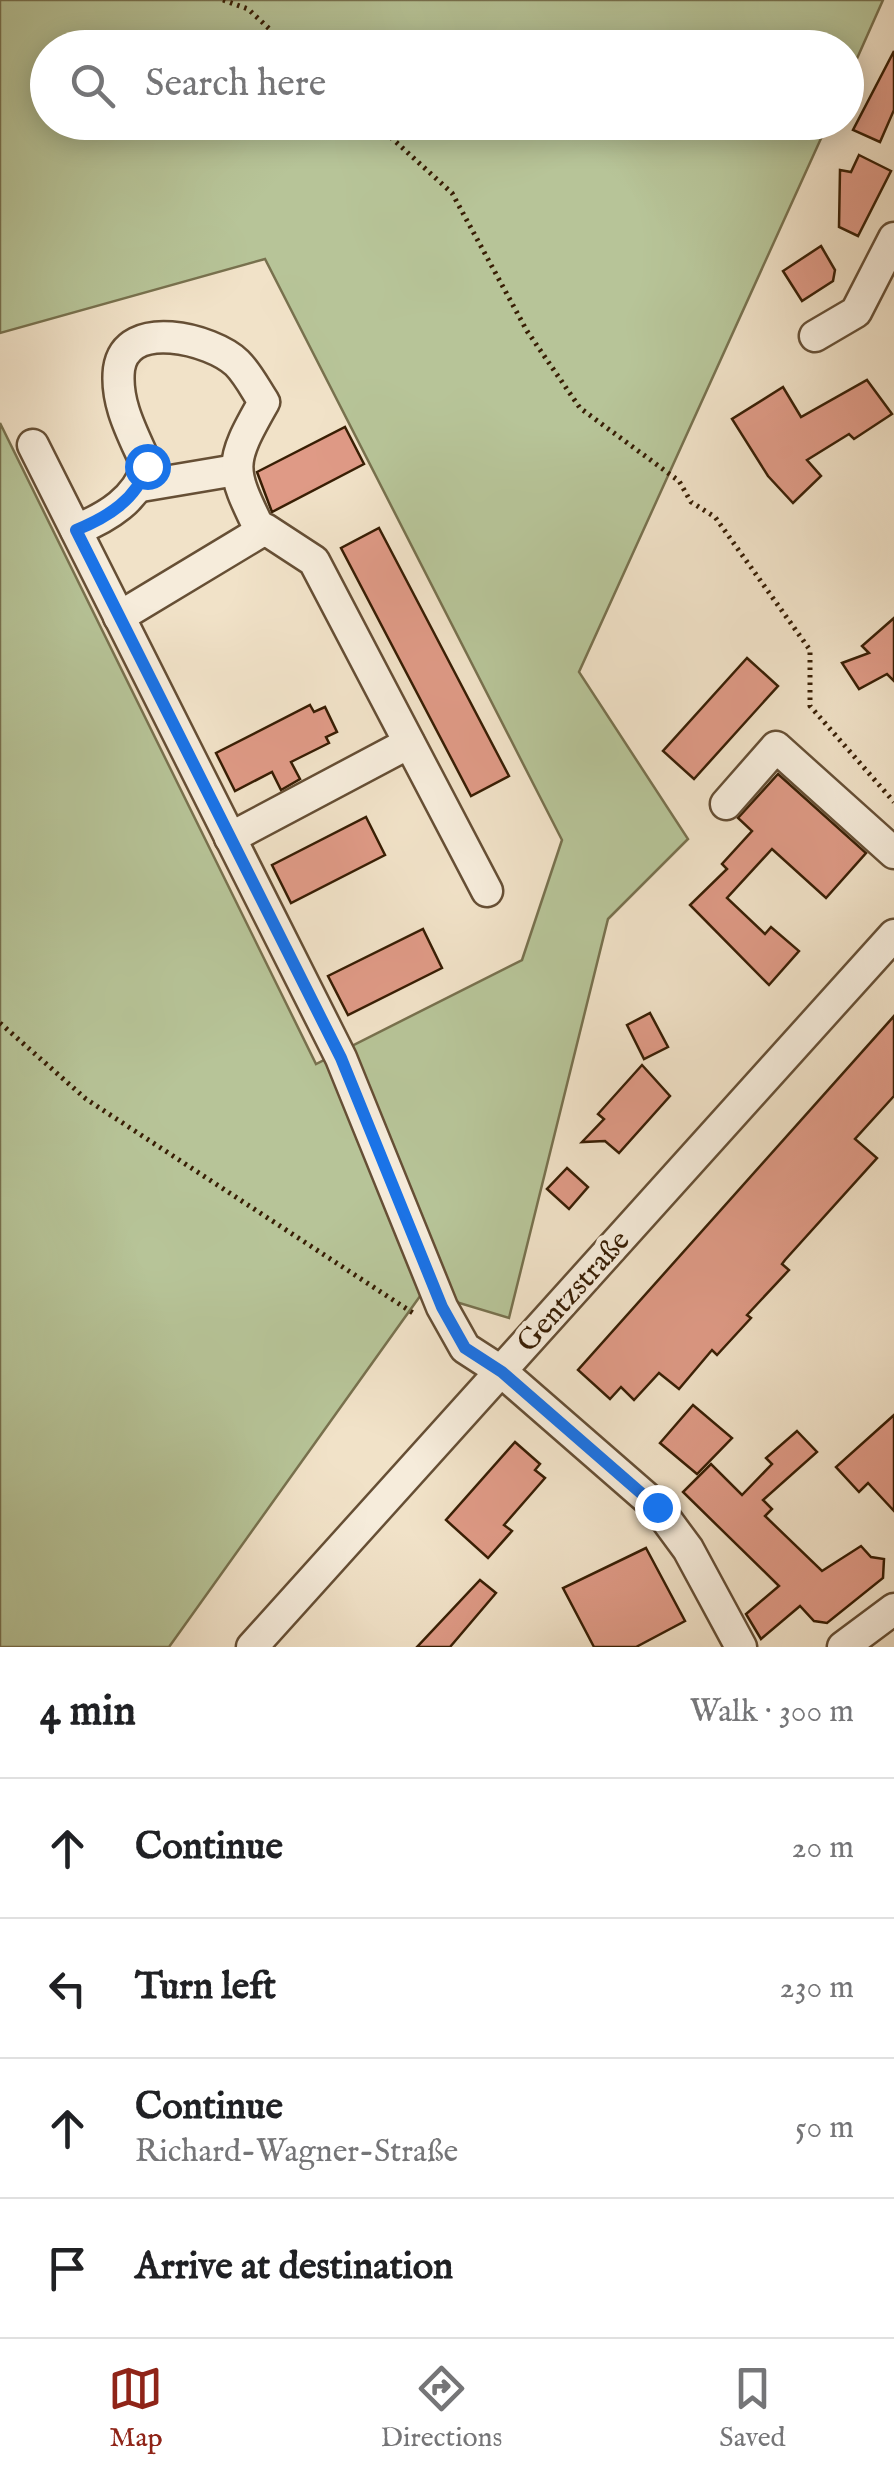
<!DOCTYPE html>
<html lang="en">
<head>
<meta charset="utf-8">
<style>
  body { margin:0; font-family:"IM FELL English",serif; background:#f6f6f6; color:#202124 }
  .stop { position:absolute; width:30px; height:30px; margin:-22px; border:8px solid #1a73e8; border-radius:50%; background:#fff }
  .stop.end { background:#1a73e8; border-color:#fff; box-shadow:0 2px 10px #0008 }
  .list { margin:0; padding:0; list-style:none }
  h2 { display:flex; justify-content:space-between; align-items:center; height:130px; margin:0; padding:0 40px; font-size:42px }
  h2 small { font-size:32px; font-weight:400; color:#757577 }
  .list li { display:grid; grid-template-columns:65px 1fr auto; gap:30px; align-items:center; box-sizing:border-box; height:140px; padding:0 40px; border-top:2px solid #e0e0e0 }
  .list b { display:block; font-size:38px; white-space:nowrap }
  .list p { margin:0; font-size:32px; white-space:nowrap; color:#757577 }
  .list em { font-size:32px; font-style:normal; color:#757577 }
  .icon { flex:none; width:55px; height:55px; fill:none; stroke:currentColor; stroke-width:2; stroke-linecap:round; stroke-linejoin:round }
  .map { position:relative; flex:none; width:894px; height:1647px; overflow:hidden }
  .search { position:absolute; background:#fff; box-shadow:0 5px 25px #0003; left:30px; right:30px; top:30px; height:110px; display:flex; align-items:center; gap:25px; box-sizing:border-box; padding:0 35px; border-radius:55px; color:#757577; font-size:38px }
  .sheet { height:690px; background:#fff }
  nav { display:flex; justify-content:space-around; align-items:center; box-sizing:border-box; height:140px; border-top:2px solid #e0e0e0; background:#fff; font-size:28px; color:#757577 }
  nav a { display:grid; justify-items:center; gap:5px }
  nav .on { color:#8f2418 }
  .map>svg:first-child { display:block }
  .green { fill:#b7c498; stroke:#78714e; stroke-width:2.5 }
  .building { fill:#df9a86; stroke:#381e04; stroke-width:2.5 }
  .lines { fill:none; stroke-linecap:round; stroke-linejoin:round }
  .minor-casing { stroke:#664f35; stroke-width:35 }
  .path { stroke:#381e04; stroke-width:5; stroke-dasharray:2.5 5; stroke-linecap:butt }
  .minor { stroke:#f6ecdb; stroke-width:30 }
  .route { stroke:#1a73e8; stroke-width:12 }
  .labels { text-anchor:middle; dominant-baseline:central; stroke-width:10; stroke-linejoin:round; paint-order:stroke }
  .street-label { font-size:30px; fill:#381e04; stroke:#f6ecdb }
</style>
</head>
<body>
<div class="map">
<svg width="894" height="1647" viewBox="0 0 894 1647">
  <rect width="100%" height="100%" fill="#f1e2c8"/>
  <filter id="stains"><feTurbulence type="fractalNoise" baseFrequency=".002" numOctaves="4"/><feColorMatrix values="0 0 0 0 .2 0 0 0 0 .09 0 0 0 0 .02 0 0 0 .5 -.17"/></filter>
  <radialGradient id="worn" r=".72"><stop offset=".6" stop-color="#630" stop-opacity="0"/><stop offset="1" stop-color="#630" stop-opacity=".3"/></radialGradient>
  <!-- green -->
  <polygon class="green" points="0,0 883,0 847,81 846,48 48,48 48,122 828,123 579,672 688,839 608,919 509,1318 423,1292 169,1647 0,1647 0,423 316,1064 522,960 562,840 265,259 0,333"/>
  <!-- building -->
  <g class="building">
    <polygon points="894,51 894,110 880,142 853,130"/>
    <polygon points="859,155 891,171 858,236 839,227 840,170 851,172"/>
    <polygon points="821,246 835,270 833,281 802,301 783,271"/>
    <polygon points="867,380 892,414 854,439 849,434 807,460 821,476 793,503 768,476 732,419 783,387 801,417"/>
    <polygon points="345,427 364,464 272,512 257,472"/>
    <polygon points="379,528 509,776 471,796 341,548"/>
    <polygon points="894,618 894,681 887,674 859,689 842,663 869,653 862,646"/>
    <polygon points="747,658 778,686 694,779 663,751"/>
    <polygon points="310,705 314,712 325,707 337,732 326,737 329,743 291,762 300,779 281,790 272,772 235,791 216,753"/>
    <polygon points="778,774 866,853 826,898 772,849 727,898 765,934 771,927 799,951 769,985 690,905 727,869 722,864 752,831 738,818"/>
    <polygon points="366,817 385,855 291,903 272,865"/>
    <polygon points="423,929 442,968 348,1015 328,976"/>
    <polygon points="650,1013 668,1047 644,1059 627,1025"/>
    <polygon points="894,1016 894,1096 855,1139 877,1158 785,1260 782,1264 789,1270 747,1315 751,1318 717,1355 712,1350 679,1389 659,1373 634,1400 621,1387 610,1399 578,1370"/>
    <polygon points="642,1065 670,1096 619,1153 605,1141 582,1142 604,1119 598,1114"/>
    <polygon points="567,1168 588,1187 569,1209 547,1189"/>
    <polygon points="693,1405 732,1438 697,1474 660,1443"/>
    <polygon points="894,1415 894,1511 868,1483 859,1492 836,1467"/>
    <polygon points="797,1431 817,1452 763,1500 772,1509 765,1516 822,1571 861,1546 871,1557 884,1559 883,1578 827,1623 814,1621 800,1606 761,1639 746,1614 779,1586 683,1492 711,1464 742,1495 772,1464 766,1458"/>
    <polygon points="515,1442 540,1464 535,1470 545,1478 504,1525 512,1531 488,1558 446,1520"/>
    <polygon points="646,1548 685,1621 636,1647 594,1647 563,1588"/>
    <polygon points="480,1580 496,1593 450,1647 417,1647"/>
  </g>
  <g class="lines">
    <!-- minor casing -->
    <g class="minor-casing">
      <g id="minor">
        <polyline points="815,336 856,312 894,238"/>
        <polyline points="33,445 341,1058 442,1307 465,1348 502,1372 657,1507 688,1549 741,1647"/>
        <polyline points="141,486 236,470"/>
        <path d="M76 530C108 517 137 499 147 466 134 436 115 404 119 369 126 317 212 339 237 363 248 374 256 390 264 402 228 465 230 468 261 532"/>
        <polyline points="119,617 265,529 314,561 487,891"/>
        <polyline points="726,804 776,747 894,853"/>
        <polyline points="230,838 409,743"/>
        <polyline points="252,1647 894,935"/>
        <polyline points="843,1647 894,1609"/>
      </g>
    </g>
    <!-- path -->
    <g class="path">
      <polyline points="223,0 248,9 290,48"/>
      <polyline points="374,122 452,193 527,331 580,408 679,481 691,502 715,517 810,650 810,706 894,802"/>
      <polyline points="0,1023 86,1099 413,1313"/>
    </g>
    <!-- minor -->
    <use href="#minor" class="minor"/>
  </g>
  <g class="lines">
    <!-- route -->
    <path class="route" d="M147 466C137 499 108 517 76 530L341 1058 442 1307 465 1348 502 1372 657 1507"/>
  </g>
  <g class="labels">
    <!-- street labels -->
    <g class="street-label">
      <text transform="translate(574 1292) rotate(-48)">Gentzstraße</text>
    </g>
  </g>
  <rect width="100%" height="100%" filter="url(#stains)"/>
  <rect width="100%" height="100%" fill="url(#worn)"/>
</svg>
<div class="stop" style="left:147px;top:466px"></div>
<div class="stop end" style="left:657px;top:1507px"></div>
<div class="search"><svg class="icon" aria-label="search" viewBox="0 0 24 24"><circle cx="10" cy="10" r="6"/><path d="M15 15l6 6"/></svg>Search here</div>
</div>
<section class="sheet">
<h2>4 min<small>Walk · 300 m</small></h2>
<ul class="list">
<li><svg class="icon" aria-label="ahead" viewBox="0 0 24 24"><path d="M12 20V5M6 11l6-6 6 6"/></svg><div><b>Continue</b></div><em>20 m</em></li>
<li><svg class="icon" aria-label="left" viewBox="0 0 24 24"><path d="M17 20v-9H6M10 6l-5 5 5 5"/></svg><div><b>Turn left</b></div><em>230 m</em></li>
<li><svg class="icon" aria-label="ahead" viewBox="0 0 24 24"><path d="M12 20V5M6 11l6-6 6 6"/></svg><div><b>Continue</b><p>Richard-Wagner-Straße</p></div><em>50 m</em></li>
<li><svg class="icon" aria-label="arrive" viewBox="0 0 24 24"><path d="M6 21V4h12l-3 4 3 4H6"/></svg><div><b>Arrive at destination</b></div></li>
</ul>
</section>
<nav>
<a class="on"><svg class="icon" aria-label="map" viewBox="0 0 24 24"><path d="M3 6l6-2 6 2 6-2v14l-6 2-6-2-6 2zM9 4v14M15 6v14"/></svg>Map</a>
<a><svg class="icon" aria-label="directions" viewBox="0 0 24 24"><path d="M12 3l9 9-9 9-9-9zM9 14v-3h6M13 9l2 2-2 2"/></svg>Directions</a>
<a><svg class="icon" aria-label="saved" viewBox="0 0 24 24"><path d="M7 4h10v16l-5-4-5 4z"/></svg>Saved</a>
</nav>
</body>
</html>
